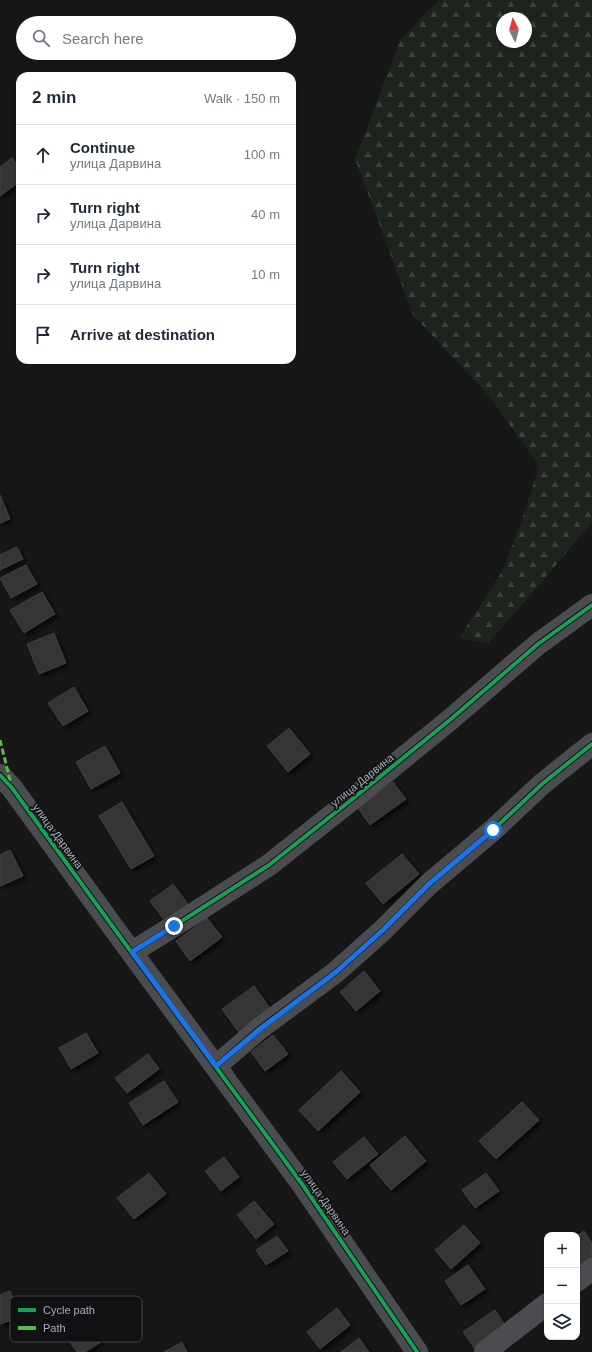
<!DOCTYPE html>
<html lang="en">
<head>
<meta charset="utf-8">
<style>
  body { margin:0; font-family:Arial,sans-serif; background:#f2f2f3; color:#1f2937 }
  .controls { position:absolute; right:12px; bottom:12px; display:grid; overflow:hidden; border-radius:8px; box-shadow:0 1px 3px #0004 }
  .controls button { width:36px; height:36px; display:grid; place-items:center; padding:0; border:0; border-bottom:1px solid #e0e1e3; background:#fff; color:#1f2937; font:20px sans-serif }
  .compass { position:absolute; left:496px; top:12px; width:36px; height:36px; border-radius:50%; background:#fff; box-shadow:0 1px 3px #0004; rotate:354deg }
  .stop { position:absolute; width:12px; height:12px; margin:-9px; border:3px solid #1a73e8; border-radius:50%; background:#fff }
  .stop.end { background:#1a73e8; border-color:#fff; box-shadow:0 1px 4px #0008 }
  .list { margin:0; padding:0; list-style:none }
  h2 { display:flex; justify-content:space-between; align-items:center; height:52px; margin:0; padding:0 16px; font-size:17px }
  h2 small { font-size:13px; font-weight:400; color:#747a83 }
  .list li { display:grid; grid-template-columns:26px 1fr auto; gap:12px; align-items:center; box-sizing:border-box; height:60px; padding:0 16px; border-top:1px solid #e0e1e3 }
  .list b { display:block; font-size:15px; white-space:nowrap }
  .list p { margin:0; font-size:13px; white-space:nowrap; color:#747a83 }
  .list em { font-size:13px; font-style:normal; color:#747a83 }
  .icon { flex:none; width:22px; height:22px; fill:none; stroke:currentColor; stroke-width:2; stroke-linecap:round; stroke-linejoin:round }
  .map { position:relative; flex:none; width:592px; height:1352px; overflow:hidden }
  .search { position:absolute; background:#fff; box-shadow:0 1px 3px #0004; left:16px; top:16px; width:280px; height:44px; display:flex; align-items:center; gap:10px; box-sizing:border-box; padding:0 14px; border-radius:22px; color:#747a83; font-size:15px }
  .panel { position:absolute; background:#fff; box-shadow:0 1px 3px #0004; left:16px; top:72px; width:280px; height:292px; border-radius:12px }
  .map>svg:first-child { display:block }
  .forest { fill:url(#forest-firs); fill-rule:evenodd }
  .building { fill:#353536; stroke:#3f4043; filter:url(#shadow) }
  .lines { fill:none; stroke-linecap:round; stroke-linejoin:round }
  .minor { stroke:#4b4c50; stroke-width:22 }
  .quiet { stroke:#58b947; stroke-width:3; stroke-dasharray:6 3; stroke-linecap:butt }
  .cycleway-casing { stroke:#111113; stroke-width:6 }
  .cycleway { stroke:#1a9f57; stroke-width:4 }
  .route { stroke:#1a73e8; stroke-width:5 }
  .labels { text-anchor:middle; dominant-baseline:central; stroke-width:3.5; stroke-linejoin:round; paint-order:stroke }
  .street-label { font-size:11px; fill:#a8adb8; stroke:#111113 }
  .key { fill:#111113; stroke:#3e4045; stroke-width:1 }
  .key-label { font-size:11px; fill:#a8adb8 }
</style>
</head>
<body>
<div class="map">
<svg width="592" height="1352" viewBox="0 0 592 1352">
  <defs>
    <pattern id="forest-firs" width="22" height="20" patternUnits="userSpaceOnUse"><rect width="22" height="20" fill="#1d241e"/><path d="M5 1l3.5 6h-7zM16 11l3.5 6h-7z" fill="#3b413d"/></pattern>
    <filter id="shadow"><feDropShadow dx="3.5" dy="3.5" stdDeviation="2" flood-color="#0009"/></filter>
  </defs>
  <rect width="100%" height="100%" fill="#171717"/>
  <!-- forest -->
  <path class="forest" d="M439 0H592V522L529 597 488 643 459 638 503 570 522 520 539 466 489 396 413 315 355 159 400 41ZM502 18H526V42H502Z"/>
  <!-- building -->
  <g class="building">
    <polygon points="12,158 20,169 20,181 0,196 0,167"/>
    <polygon points="0,495 10,519 0,523"/>
    <polygon points="17,547 23,559 0,570 0,555"/>
    <polygon points="26,565 37,584 11,598 0,578"/>
    <polygon points="42,592 55,614 24,633 10,610"/>
    <polygon points="54,633 66,663 39,674 27,644"/>
    <polygon points="74,687 88,711 63,726 48,703"/>
    <polygon points="289,728 310,754 288,772 267,746"/>
    <polygon points="105,746 120,773 91,789 76,762"/>
    <polygon points="393,782 406,799 370,825 358,808"/>
    <polygon points="122,802 154,856 131,869 99,816"/>
    <polygon points="10,850 23,876 0,886 0,855"/>
    <polygon points="402,854 419,874 383,904 366,883"/>
    <polygon points="173,884 188,904 165,921 150,901"/>
    <polygon points="207,918 222,937 190,961 176,941"/>
    <polygon points="364,971 380,991 356,1011 340,992"/>
    <polygon points="254,986 272,1011 240,1034 222,1009"/>
    <polygon points="86,1033 98,1053 71,1069 59,1048"/>
    <polygon points="273,1035 288,1054 265,1071 251,1052"/>
    <polygon points="148,1054 159,1069 127,1093 115,1078"/>
    <polygon points="341,1071 360,1092 318,1131 299,1110"/>
    <polygon points="164,1081 178,1102 143,1125 129,1103"/>
    <polygon points="522,1102 539,1120 496,1159 479,1141"/>
    <polygon points="405,1136 426,1161 391,1190 370,1165"/>
    <polygon points="364,1137 378,1154 347,1179 333,1162"/>
    <polygon points="224,1157 239,1177 221,1191 205,1171"/>
    <polygon points="149,1173 166,1194 134,1219 117,1198"/>
    <polygon points="486,1173 499,1191 475,1208 462,1190"/>
    <polygon points="254,1201 274,1224 256,1239 237,1215"/>
    <polygon points="464,1225 480,1243 451,1269 435,1250"/>
    <polygon points="584,1231 592,1243 592,1260 581,1268 577,1263 577,1236"/>
    <polygon points="277,1236 288,1251 266,1265 256,1250"/>
    <polygon points="468,1265 485,1289 461,1305 445,1281"/>
    <polygon points="10,1291 20,1317 0,1324 0,1295"/>
    <polygon points="337,1308 350,1325 320,1349 307,1332"/>
    <polygon points="495,1310 507,1328 475,1349 463,1332"/>
    <polygon points="88,1323 101,1342 85,1352 77,1352 67,1338"/>
    <polygon points="359,1338 369,1352 341,1352"/>
    <polygon points="182,1342 187,1352 164,1352"/>
  </g>
  <g class="lines">
    <!-- minor -->
    <g class="minor">
      <polyline points="0,775 12,788 113,927 302,1184 417,1352"/>
      <polyline points="132,952 174,926 269,865 355,797 451,719 538,644 592,605"/>
      <polyline points="216,1066 259,1029 336,972 383,930 429,884 493,830 542,784 592,744"/>
      <polyline points="577,1281 592,1269"/>
      <polyline points="485,1352 547,1304"/>
    </g>
    <!-- quiet -->
    <polyline class="quiet" points="0,740 11,784"/>
    <!-- cycleway casing -->
    <g class="cycleway-casing">
      <g id="cycleway">
        <polyline points="0,775 12,788 113,927 302,1184 417,1352"/>
        <polyline points="132,952 174,926 269,865 355,797 451,719 538,644 592,605"/>
        <polyline points="216,1066 259,1029 336,972 383,930 429,884 493,830 542,784 592,744"/>
      </g>
    </g>
    <!-- cycleway -->
    <use href="#cycleway" class="cycleway"/>
  </g>
  <g class="lines">
    <!-- route -->
    <polyline class="route" points="174,926 132,952 216,1066 260,1029 336,972 383,930 429,884 493,830"/>
  </g>
  <g class="labels">
    <!-- street labels -->
    <g class="street-label">
      <text transform="translate(362 780) rotate(-39)">улица Дарвина</text>
      <text transform="translate(58 836) rotate(54)">улица Дарвина</text>
      <text transform="translate(326 1202) rotate(55)">улица Дарвина</text>
    </g>
  </g>
  <!-- legend -->
  <rect x="10" y="1296" width="132" height="46" rx="6" class="key"/>
  <rect x="18" y="1308" width="18" height="4" fill="#1a9f57"/>
  <rect x="18" y="1326" width="18" height="4" fill="#58b947"/>
  <g class="key-label">
    <text x="43" y="1314">Cycle path</text>
    <text x="43" y="1332">Path</text>
  </g>
</svg>
<div class="controls">
<button>+</button>
<button>−</button>
<button><svg class="icon" aria-label="layers" viewBox="0 0 24 24"><path d="M12 4l9 5-9 5-9-5zM3 14l9 5 9-5"/></svg></button>
</div>
<svg class="compass" viewBox="-18 -18 36 36"><path d="M0-13l5 13h-10z" fill="#e53935"/><path d="M0 13l5-13h-10z" fill="#747a83"/></svg>
<div class="stop" style="left:493px;top:830px"></div>
<div class="stop end" style="left:174px;top:926px"></div>
<div class="search"><svg class="icon" aria-label="search" viewBox="0 0 24 24"><circle cx="10" cy="10" r="6"/><path d="M15 15l6 6"/></svg>Search here</div>
<section class="panel">
<h2>2 min<small>Walk · 150 m</small></h2>
<ul class="list">
<li><svg class="icon" aria-label="ahead" viewBox="0 0 24 24"><path d="M12 20V5M6 11l6-6 6 6"/></svg><div><b>Continue</b><p>улица Дарвина</p></div><em>100 m</em></li>
<li><svg class="icon" aria-label="right" viewBox="0 0 24 24"><path d="M7 20v-9h11M14 6l5 5-5 5"/></svg><div><b>Turn right</b><p>улица Дарвина</p></div><em>40 m</em></li>
<li><svg class="icon" aria-label="right" viewBox="0 0 24 24"><path d="M7 20v-9h11M14 6l5 5-5 5"/></svg><div><b>Turn right</b><p>улица Дарвина</p></div><em>10 m</em></li>
<li><svg class="icon" aria-label="arrive" viewBox="0 0 24 24"><path d="M6 21V4h12l-3 4 3 4H6"/></svg><div><b>Arrive at destination</b></div></li>
</ul>
</section>
</div>
</body>
</html>
